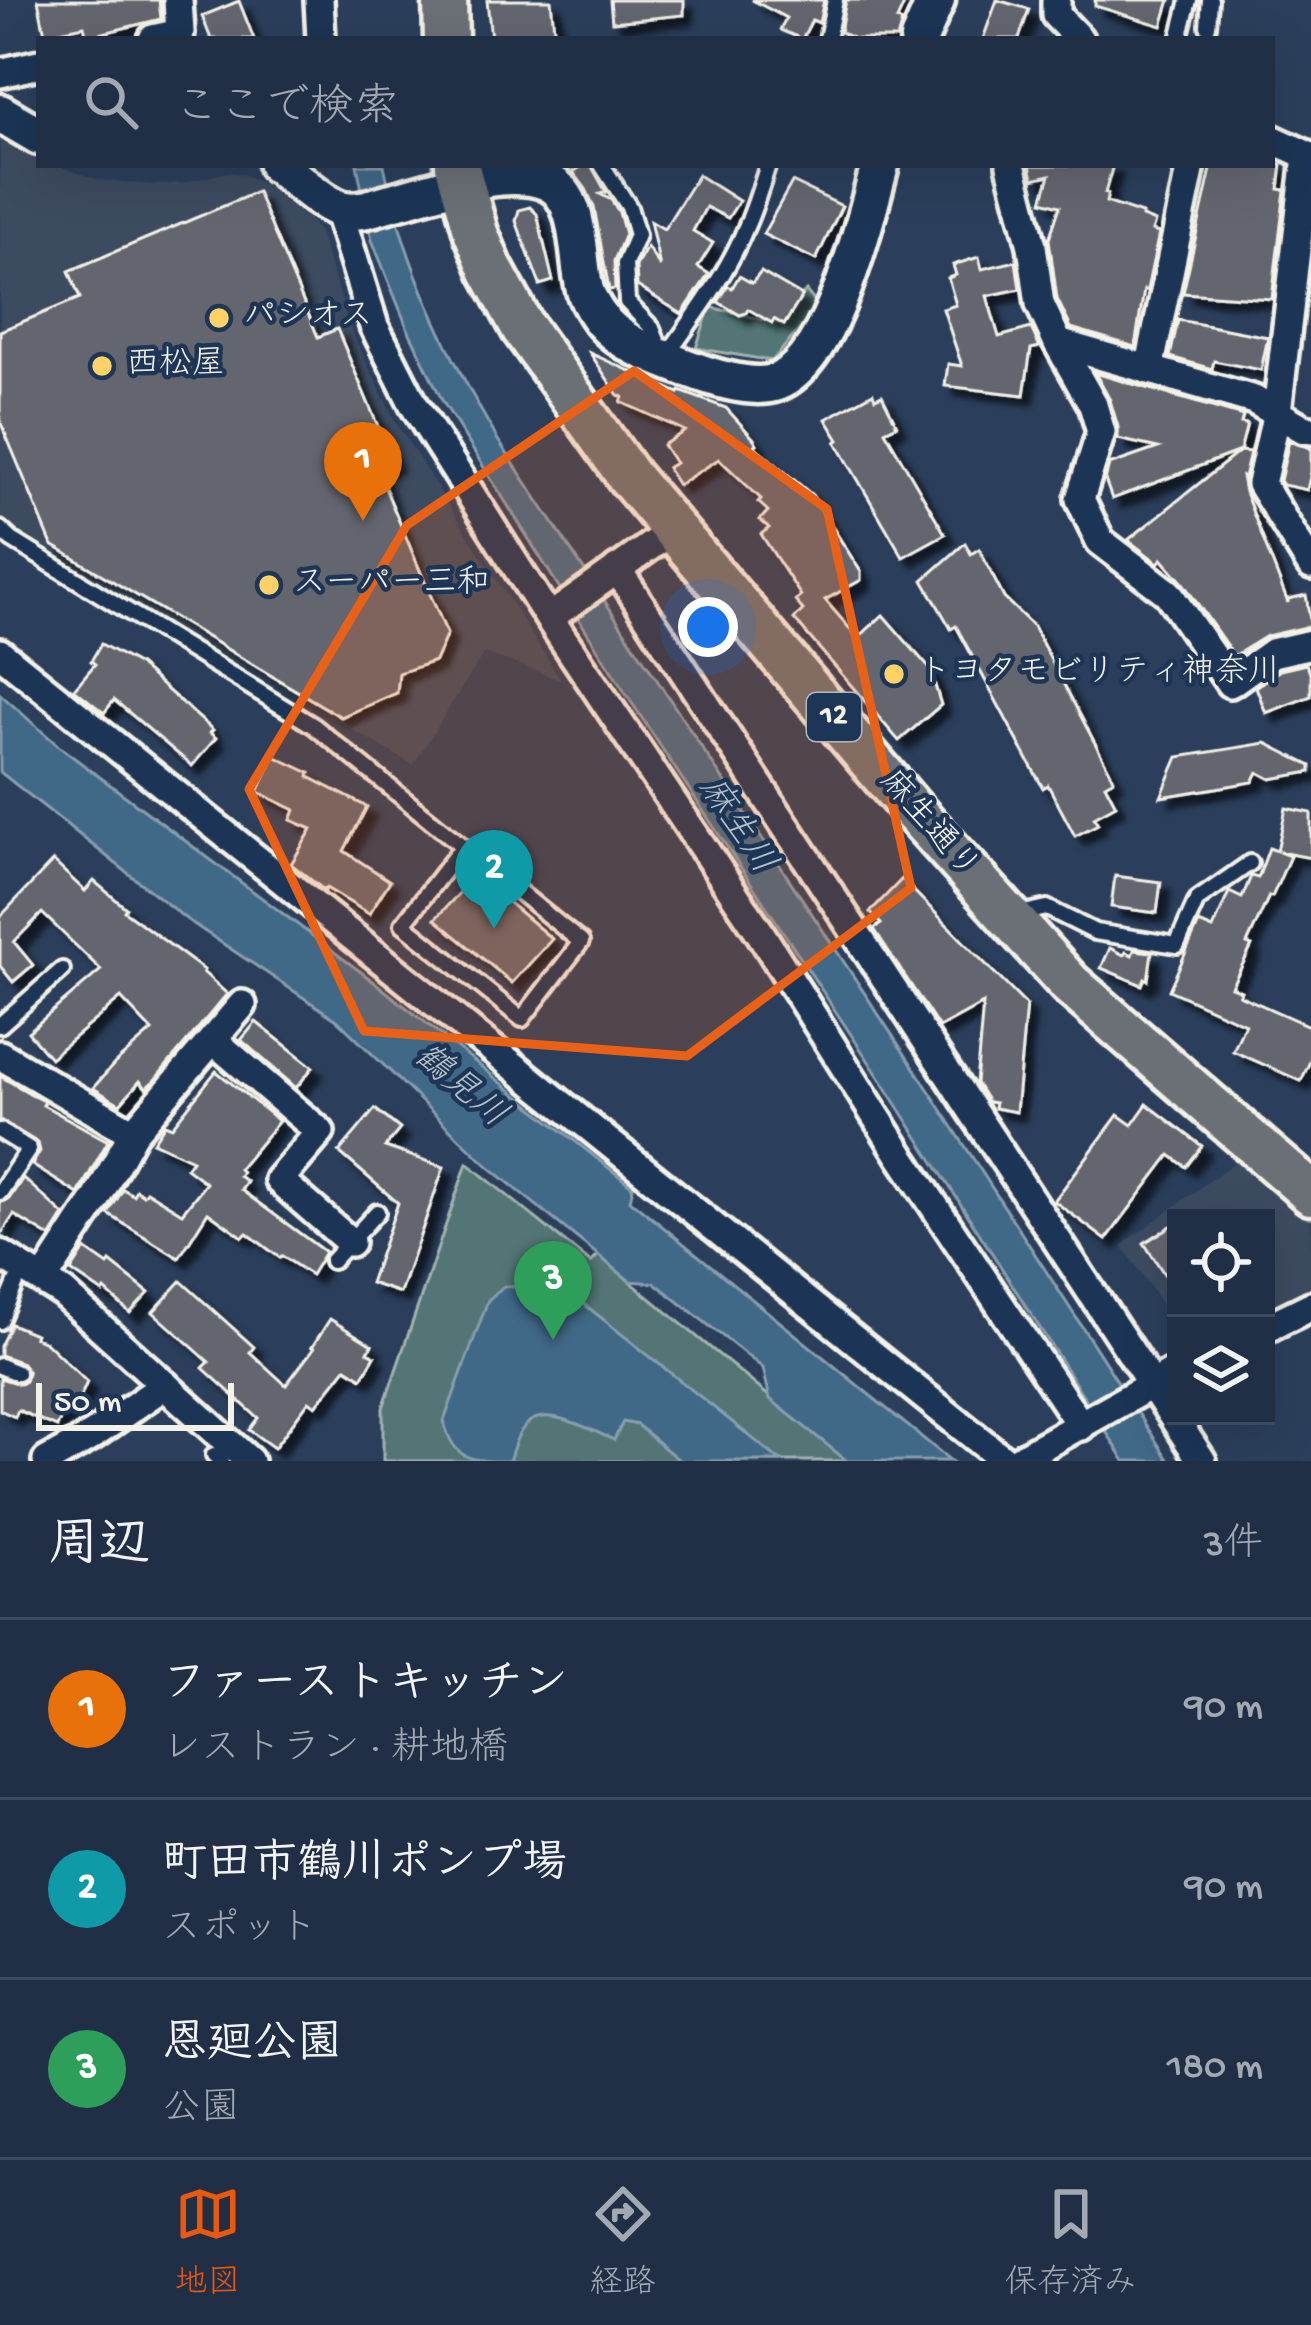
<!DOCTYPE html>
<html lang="ja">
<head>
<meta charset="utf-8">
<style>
  body { margin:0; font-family:"Gochi Hand","Klee One",sans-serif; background:#2d3b50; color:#f1f3f6 }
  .controls { position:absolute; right:36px; bottom:36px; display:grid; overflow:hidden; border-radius:0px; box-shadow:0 12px 48px #0002 }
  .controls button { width:108px; height:108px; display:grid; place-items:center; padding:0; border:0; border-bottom:3px solid #3d4a5e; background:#202f45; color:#f1f3f6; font:60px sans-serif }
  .scale { position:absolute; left:36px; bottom:30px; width:198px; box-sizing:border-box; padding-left:12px; border:6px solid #f4f1e8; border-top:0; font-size:33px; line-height:42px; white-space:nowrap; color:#f4f1e8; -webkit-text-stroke:9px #1d3557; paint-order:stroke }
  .you { position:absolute; left:708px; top:627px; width:42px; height:42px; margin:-30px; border:9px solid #fff; border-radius:50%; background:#1a73e8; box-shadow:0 0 0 18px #1a73e833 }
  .badge { display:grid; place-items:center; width:78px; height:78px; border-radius:50%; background:#ea580c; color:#fff; font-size:39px; font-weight:700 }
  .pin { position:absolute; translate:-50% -99px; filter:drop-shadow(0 3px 6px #0008) }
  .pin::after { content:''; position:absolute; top:63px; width:42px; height:36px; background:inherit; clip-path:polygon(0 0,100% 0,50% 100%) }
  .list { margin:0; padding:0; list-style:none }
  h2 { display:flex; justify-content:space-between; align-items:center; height:156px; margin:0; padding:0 48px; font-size:51px }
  h2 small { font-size:39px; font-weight:400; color:#a2a9b3 }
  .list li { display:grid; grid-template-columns:78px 1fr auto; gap:36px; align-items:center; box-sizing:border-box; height:180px; padding:0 48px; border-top:3px solid #3d4a5e }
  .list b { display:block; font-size:45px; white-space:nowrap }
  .list p { margin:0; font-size:39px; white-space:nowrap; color:#a2a9b3 }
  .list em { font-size:39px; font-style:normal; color:#a2a9b3 }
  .icon { flex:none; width:66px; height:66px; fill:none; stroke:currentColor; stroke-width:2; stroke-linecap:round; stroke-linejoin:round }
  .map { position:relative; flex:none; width:1311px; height:1461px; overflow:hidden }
  .search { position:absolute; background:#202f45; box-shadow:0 12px 48px #0002; left:36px; right:36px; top:36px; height:132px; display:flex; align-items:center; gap:30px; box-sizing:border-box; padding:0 42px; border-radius:0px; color:#a2a9b3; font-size:45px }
  .sheet { height:696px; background:#202f45 }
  nav { display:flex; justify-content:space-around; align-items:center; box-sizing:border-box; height:168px; border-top:3px solid #3d4a5e; background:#202f45; font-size:33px; color:#a2a9b3 }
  nav a { display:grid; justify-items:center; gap:6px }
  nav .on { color:#ea580c }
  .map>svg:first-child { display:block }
  .built { fill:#3c4b61 }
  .green { fill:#527475; stroke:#a3b2ae; stroke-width:3 }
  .water { fill:#406787; stroke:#889eae; stroke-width:3 }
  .building { fill:#64666e; stroke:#f4f1e8; stroke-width:3; filter:url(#shadow) }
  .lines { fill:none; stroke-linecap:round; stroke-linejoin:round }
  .lane-casing { stroke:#f4f1e8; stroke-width:22 }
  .street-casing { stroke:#f4f1e8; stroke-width:36 }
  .secondary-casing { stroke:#f4f1e8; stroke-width:45 }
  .primary-casing { stroke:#f4f1e8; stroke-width:51 }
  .lane { stroke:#1d3557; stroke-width:14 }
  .street { stroke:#1d3557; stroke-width:27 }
  .secondary { stroke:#1d3557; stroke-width:36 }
  .primary { stroke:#6b7074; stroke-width:42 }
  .marked { fill:#e96117; fill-opacity:0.2; stroke:#e96117; stroke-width:9; stroke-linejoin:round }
  .poi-dot { fill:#ffd166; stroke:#1d3557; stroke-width:4.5 }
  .labels { text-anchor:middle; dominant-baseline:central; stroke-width:9; stroke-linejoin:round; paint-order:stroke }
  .shield { fill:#1d3557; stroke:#b4b9bc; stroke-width:3 }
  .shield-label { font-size:30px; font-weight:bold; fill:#f4f1e8 }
  .poi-label { font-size:33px; fill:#f4f1e8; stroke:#1d3557; text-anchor:start }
  .street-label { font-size:33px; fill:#f4f1e8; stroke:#1d3557 }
  .water-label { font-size:36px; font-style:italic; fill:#b5c1c6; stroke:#1d3557 }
</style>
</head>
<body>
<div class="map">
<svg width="1311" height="1461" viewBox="0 0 1311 1461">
  <defs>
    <filter id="shadow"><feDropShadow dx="9" dy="9" stdDeviation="3" flood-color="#0009"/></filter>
  </defs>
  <rect width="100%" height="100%" fill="#2b3f5c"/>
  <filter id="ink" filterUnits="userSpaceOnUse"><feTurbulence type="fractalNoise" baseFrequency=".00833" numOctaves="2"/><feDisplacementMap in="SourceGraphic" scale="24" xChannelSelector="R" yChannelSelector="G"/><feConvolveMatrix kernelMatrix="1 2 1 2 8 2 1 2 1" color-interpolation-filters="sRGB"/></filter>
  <g filter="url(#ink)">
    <!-- built -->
    <g class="built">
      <polygon points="0,136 39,157 39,165 56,165 99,180 153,185 183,183 227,172 242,174 261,183 311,221 320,235 352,333 396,423 561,680 484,653 413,765 15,534 0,515"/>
      <polygon points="1239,1159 1311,1221 1311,1293 1266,1305 1266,1218 1176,1218 1176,1325 1122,1245"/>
    </g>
    <!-- green -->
    <g class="green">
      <polygon points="806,291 819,307 772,361 696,348 710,307 777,323"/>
      <polygon points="467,1163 591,1263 598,1255 844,1458 843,1461 383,1461 383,1408"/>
    </g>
    <!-- water -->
    <g class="water">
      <path d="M357 165H384C403 262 448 355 498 440L930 1092 1169 1461H1125L887 1089 624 691 443 402 407 327 372 240Z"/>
      <polygon points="0,694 61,748 373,981 633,1187 630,1200 951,1461 847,1461 770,1399 763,1368 655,1283 630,1281 489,1167 337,1020 186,919 0,772"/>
      <path d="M504 1286 536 1289 561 1308 569 1292 781 1461H680L637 1425 623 1422 614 1440C592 1431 547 1404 527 1424 517 1433 513 1449 509 1461 472 1461 453 1461 444 1421L488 1300Z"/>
    </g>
    <!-- building -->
    <g class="building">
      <polygon points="38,0 159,0 161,19 87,37 84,26 45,34"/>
      <polygon points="487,0 551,0 555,39 491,39"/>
      <polygon points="610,0 684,0 684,15 612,22"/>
      <polygon points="752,0 824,0 819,23 812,20 802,39 780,30 786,18"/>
      <polygon points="846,0 906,0 897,20 902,22 897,39 855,39 840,32"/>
      <polygon points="997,0 1029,9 1019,39 983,39"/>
      <polygon points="1095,0 1170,0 1162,26 1095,6"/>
      <polygon points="239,1 254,39 211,39 202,16"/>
      <polygon points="584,165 591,165 606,192 600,194 611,200 619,212 625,234 614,261 615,289 609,290 594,207 586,189 573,172"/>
      <polygon points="1030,165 1113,165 1105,193 1108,194 1106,202 1142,214 1142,217 1155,222 1152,231 1159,233 1147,290 1144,290 1135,347 1071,328 1057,299 1049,239 1060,206 1042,201 1050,175 1033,179"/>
      <polygon points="1212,165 1282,165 1279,189 1285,190 1272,299 1183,293"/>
      <polygon points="698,175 739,201 728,218 706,207 693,231 713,243 698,267 709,274 682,314 637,286 636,266 647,247 660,267 650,221 664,229"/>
      <polygon points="792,182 842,206 816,260 763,234"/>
      <polygon points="257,192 318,337 337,329 393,462 377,469 447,634 435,661 399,673 397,693 341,717 52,545 0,421 0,331 80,298 69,271"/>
      <polygon points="530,207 537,214 553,281 540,285 516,221 519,210"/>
      <polygon points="979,257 982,269 1016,261 1020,289 987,296 999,337 1031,328 1040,347 1031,349 1024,395 945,386 948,364 962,366 943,309 956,305 948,278 956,275 953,265"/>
      <polygon points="761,272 802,296 784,325 774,319 772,323 748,309 746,313 740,315 718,302 728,286 732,288 739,276 752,283"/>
      <polygon points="1178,320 1268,337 1261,370 1214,361 1212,369 1170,357"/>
      <polygon points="590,353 679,393 680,391 726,408 754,439 757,444 754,446 812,495 861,572 861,580 825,600 858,638 883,615 930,669 941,705 899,741 794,619 803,610 795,601 801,596 761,534 769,528 760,520 768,511 758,502 761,499 719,459 678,485 667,468 675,463 663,445 685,431 621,402 623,397 618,395"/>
      <polygon points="1095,373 1243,416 1241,423 1247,424 1240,451 1250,452 1244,477 1242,476 1245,492 1288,603 1288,599 1306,595 1311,626 1267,636 1234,656 1183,583 1162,559 1158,563 1128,540 1240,451 1112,499 1105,480 1109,465 1158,448 1118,439 1118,427 1110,400"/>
      <polygon points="873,393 875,398 882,395 897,425 885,431 945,534 903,557 836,442 839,440 826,419"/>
      <polygon points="1289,441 1311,448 1311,472 1307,490 1283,485 1280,481"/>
      <polygon points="965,543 971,554 979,549 1004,598 1033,626 1114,779 1105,784 1116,805 1094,817 1098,824 1075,836 1048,785 1043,788 956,626 951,629 923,580"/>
      <polygon points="101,644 139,665 213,730 210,733 216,738 192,766 114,700 104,713 74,689 95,664 91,661"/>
      <polygon points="1306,664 1311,675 1311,696 1266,713 1256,687 1280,670"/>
      <polygon points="1266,743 1311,766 1311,772 1271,779 1258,772 1253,782 1161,797 1178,757"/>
      <polygon points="274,756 310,773 309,777 367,807 344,851 390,881 369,914 326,888 325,891 291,864 312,829 291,820 295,810 258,792"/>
      <polygon points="1286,808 1311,813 1311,858 1279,852 1290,856 1272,897 1269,896 1247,944 1252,946 1231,987 1241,991 1239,995 1311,1027 1311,1059 1301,1081 1233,1051 1245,1024 1169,990 1199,923 1213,929 1229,892 1242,898 1251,876 1258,878 1269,848 1277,851"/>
      <polygon points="53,861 85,891 94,881 126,908 124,911 204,970 203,972 227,994 154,1081 146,1088 140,1081 120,1104 93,1088 115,1063 152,1031 121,998 50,1058 28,1032 101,970 42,913 14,942 33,965 13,982 0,966 0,917"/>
      <polygon points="476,875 552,939 512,983 435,919"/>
      <polygon points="1115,876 1161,882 1157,913 1111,907"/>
      <polygon points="902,879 1026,1005 1016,1112 994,1108 995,1103 988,1102 976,1083 983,1004 939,1028 874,929 881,924 870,912"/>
      <polygon points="1110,948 1124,955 1126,952 1132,955 1134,950 1152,952 1148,980 1145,978 1142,985 1101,968"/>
      <polygon points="256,1022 313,1067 296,1088 241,1040"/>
      <polygon points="216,1071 279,1121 239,1169 242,1172 239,1176 247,1182 241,1190 325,1252 311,1275 282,1256 280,1258 247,1233 243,1237 208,1212 179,1258 108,1214 123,1189 133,1195 136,1190 143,1195 146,1191 182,1213 206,1183 186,1168 192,1160 153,1142 165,1124 172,1127"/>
      <polygon points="0,1076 45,1102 43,1105 108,1141 78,1194 32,1165 40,1151 38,1143 0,1120"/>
      <polygon points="1147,1104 1202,1146 1186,1167 1170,1155 1106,1240 1054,1201 1118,1115 1132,1125"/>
      <polygon points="375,1109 400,1129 385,1147 444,1167 400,1293 370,1283 398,1203 339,1152"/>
      <polygon points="23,1178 64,1215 50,1237 14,1215 0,1236 0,1203 9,1199"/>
      <polygon points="1176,1223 1176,1292 1144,1243"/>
      <polygon points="85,1249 108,1265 110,1262 149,1293 130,1313 105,1290 103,1293 71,1271"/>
      <polygon points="181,1281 254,1347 250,1352 286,1385 314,1348 312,1347 330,1319 372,1345 368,1352 375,1356 362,1378 346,1368 316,1406 309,1401 274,1448 249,1430 258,1418 203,1368 209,1362 153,1312"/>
      <polygon points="11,1324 35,1334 34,1337 45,1342 87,1382 73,1414 64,1410 57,1427 18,1410 15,1417 0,1410 0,1378 20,1384 25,1381 28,1373 22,1363 0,1355 0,1346"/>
    </g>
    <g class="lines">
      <!-- lane casing -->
      <g class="lane-casing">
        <g id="lane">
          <polyline points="1208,26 1210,0"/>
          <polyline points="827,39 835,0"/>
          <polyline points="1179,39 1189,0"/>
          <polyline points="602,165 629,207 637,235 625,264 627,302 652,328 662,353"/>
          <path d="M667 355C696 314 727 274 746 227 755 207 761 186 768 165"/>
          <polyline points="0,529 12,540 314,726 581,942 522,1019 403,924 463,846"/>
          <polyline points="1015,915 1047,908 1095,932 1177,945 1197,900 1250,863"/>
          <polyline points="0,1025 62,970"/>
          <polyline points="0,1131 29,1149 0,1192"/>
          <polyline points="332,1261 377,1212"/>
          <polyline points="0,1321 23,1266"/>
          <polyline points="0,1366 17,1373"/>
          <polyline points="214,1455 221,1461"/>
        </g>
      </g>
      <!-- street casing -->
      <g class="street-casing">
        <g id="street">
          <polyline points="319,0 321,39"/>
          <polyline points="1056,0 1056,15 1079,39"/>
          <polyline points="153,39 180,33 178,0"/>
          <polyline points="0,73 39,64"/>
          <polyline points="1272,139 1311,157"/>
          <polyline points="1307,156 1277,412 1261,484 1311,565"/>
          <polyline points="1011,165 1032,246 1040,304 1058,343 1254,400 1304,429 1311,430"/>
          <polyline points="338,209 374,326 414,405 549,618 759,931 901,1156 1081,1426"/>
          <polyline points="1058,343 1093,405 1101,432 1080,499 1100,541 1168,593 1230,683 1272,653 1311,644"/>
          <polyline points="1149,370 1191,165"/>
          <polyline points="617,569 1202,1461"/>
          <polyline points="549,618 673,530"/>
          <polyline points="0,653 1005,1461"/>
          <polyline points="213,1040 320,1132 279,1180 350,1242"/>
          <polyline points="0,1055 133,1133"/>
          <polyline points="0,1254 63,1293 249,1461"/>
          <polyline points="44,1279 97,1198 133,1133 242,1005"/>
          <polyline points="1266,1328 1311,1306"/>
          <polyline points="47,1461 93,1435 165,1385"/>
          <polyline points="1016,1461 1176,1371"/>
        </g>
      </g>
      <!-- secondary casing -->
      <g class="secondary-casing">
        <g id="secondary">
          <polyline points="919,39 936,0"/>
          <polyline points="0,113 39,136"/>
          <path d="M277 165C295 177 323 206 344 210 359 213 374 207 388 203 431 192 506 164 548 182 583 198 576 259 585 290 587 297 593 308 597 314 616 343 658 357 690 369 711 377 746 388 769 384 830 374 866 217 880 165"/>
        </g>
      </g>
      <!-- primary casing -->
      <g class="primary-casing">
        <g id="primary">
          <polyline points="445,0 446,39"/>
          <polyline points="457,165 476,233 491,269 523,328 629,477 909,806 1070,984 1311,1193"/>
        </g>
      </g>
      <!-- lane -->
      <use href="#lane" class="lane"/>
      <!-- street -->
      <use href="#street" class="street"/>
      <!-- secondary -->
      <use href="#secondary" class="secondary"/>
      <!-- primary -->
      <use href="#primary" class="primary"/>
    </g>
  </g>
  <!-- marked area -->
  <path class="marked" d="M634 371 827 509 911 888 687 1056 364 1031 249 789 407 525Z"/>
  <!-- markers -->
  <g class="poi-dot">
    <circle cx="219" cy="318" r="12"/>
    <circle cx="102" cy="366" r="12"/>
    <circle cx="269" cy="585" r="12"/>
    <circle cx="894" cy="674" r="12"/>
  </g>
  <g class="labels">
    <!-- shield labels -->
    <rect class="shield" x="807" y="693" width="54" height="48" rx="9"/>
    <g class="shield-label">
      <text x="834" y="717">12</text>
    </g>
    <!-- poi labels -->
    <g class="poi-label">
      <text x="243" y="318">パシオス</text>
      <text x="126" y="366">西松屋</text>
      <text x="293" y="585">スーパー三和</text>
      <text x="918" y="674">トヨタモビリティ神奈川</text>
    </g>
    <!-- street labels -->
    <g class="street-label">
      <text transform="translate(928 826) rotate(49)">麻生通り</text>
    </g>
    <!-- water labels -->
    <g class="water-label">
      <text transform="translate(735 827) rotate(56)">麻生川</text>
      <text transform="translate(459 1088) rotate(40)">鶴見川</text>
    </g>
  </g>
</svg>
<div class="controls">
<button><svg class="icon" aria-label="locate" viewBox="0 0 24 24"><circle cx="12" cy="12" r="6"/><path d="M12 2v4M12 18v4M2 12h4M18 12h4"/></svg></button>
<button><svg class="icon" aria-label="layers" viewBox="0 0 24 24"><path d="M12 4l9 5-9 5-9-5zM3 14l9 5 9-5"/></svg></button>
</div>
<div class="scale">50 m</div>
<div class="you"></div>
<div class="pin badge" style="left:363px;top:521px;background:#e8710a">1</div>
<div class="pin badge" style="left:494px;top:929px;background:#0f9aa8">2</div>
<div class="pin badge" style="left:553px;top:1340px;background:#2e9e5b">3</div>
<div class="search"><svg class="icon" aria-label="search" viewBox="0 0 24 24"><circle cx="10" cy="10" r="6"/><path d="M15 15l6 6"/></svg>ここで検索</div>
</div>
<section class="sheet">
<h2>周辺<small>3件</small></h2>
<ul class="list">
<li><span class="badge" style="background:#e8710a">1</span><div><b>ファーストキッチン</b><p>レストラン · 耕地橋</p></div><em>90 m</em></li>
<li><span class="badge" style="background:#0f9aa8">2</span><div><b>町田市鶴川ポンプ場</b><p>スポット</p></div><em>90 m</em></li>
<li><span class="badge" style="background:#2e9e5b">3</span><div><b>恩廻公園</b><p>公園</p></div><em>180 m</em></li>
</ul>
</section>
<nav>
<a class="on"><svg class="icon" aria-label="map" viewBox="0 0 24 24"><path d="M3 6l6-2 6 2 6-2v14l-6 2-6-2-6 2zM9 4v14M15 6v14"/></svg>地図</a>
<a><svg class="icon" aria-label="directions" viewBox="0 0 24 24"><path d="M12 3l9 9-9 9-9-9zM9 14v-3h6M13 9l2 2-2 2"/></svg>経路</a>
<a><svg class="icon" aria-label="saved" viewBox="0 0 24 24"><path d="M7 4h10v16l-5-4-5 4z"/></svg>保存済み</a>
</nav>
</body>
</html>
